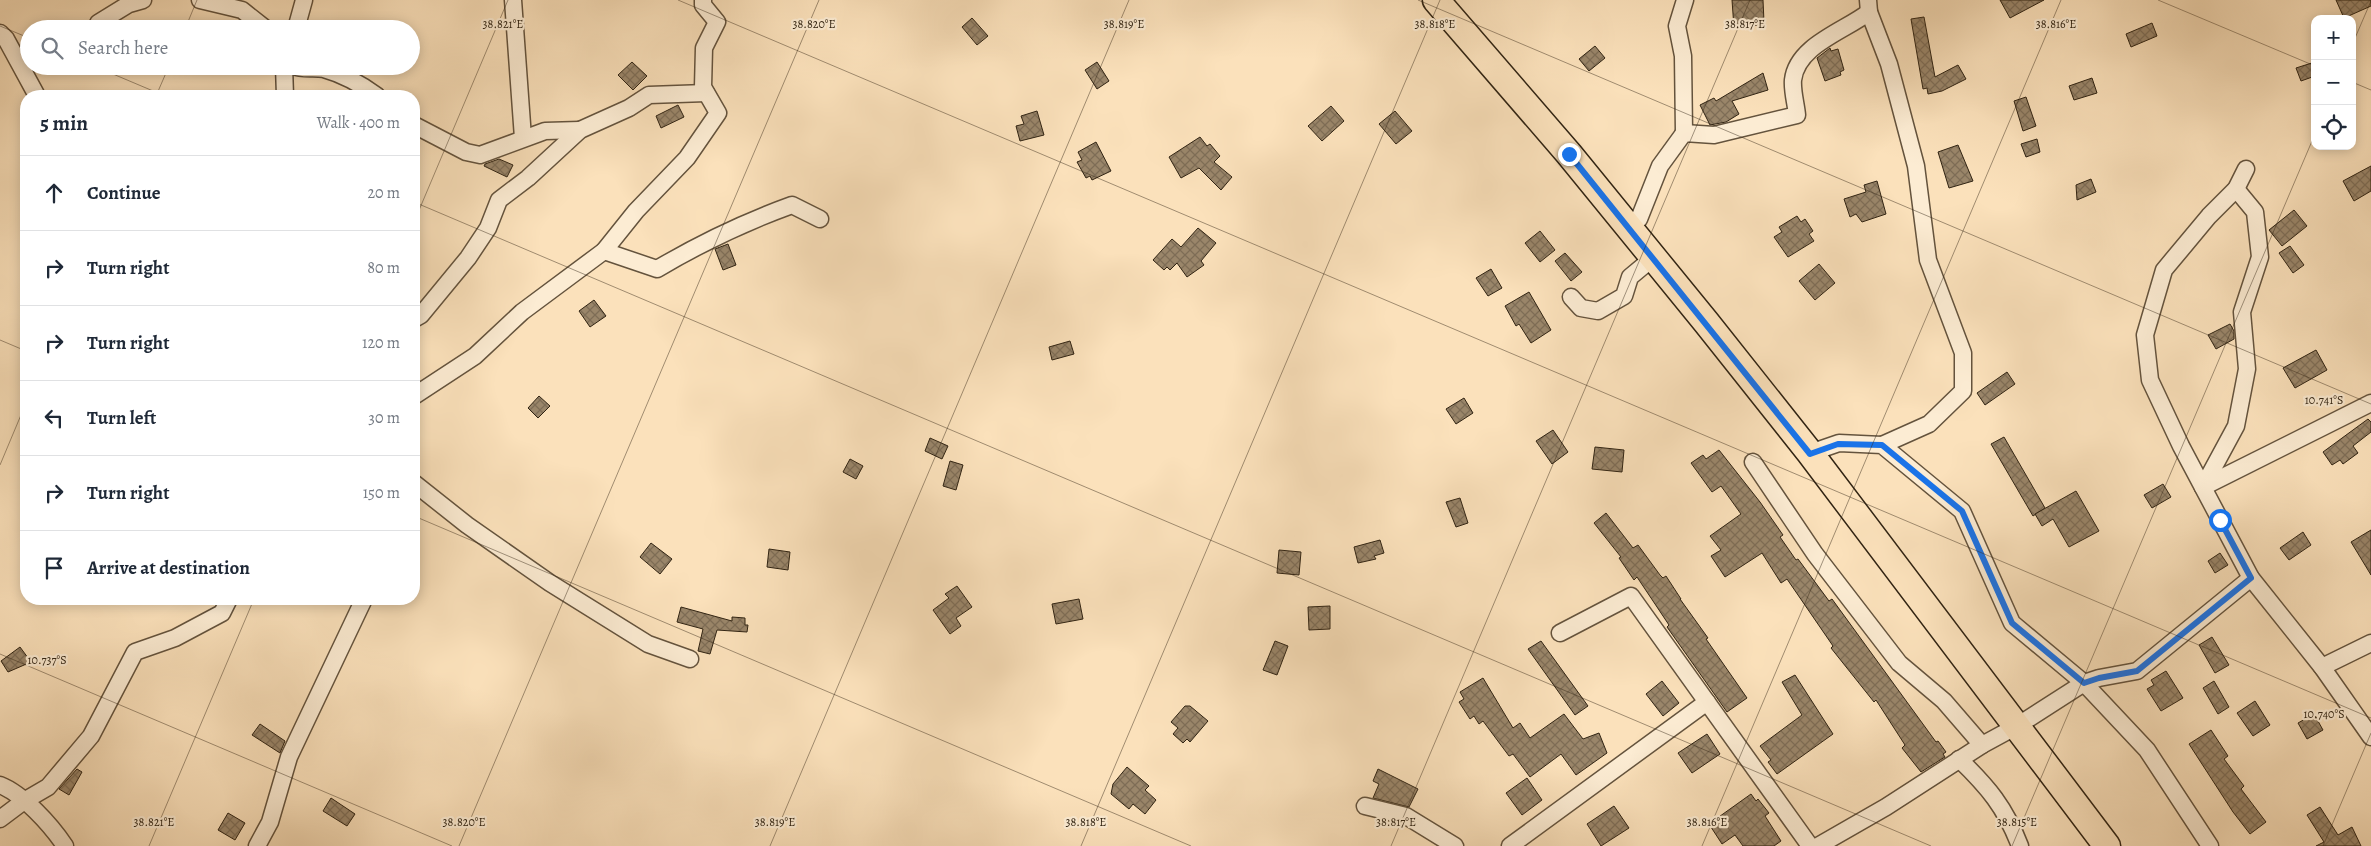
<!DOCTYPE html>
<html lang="en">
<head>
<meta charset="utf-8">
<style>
  body { margin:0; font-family:Alegreya,serif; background:#f2f2f3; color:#1f2937 }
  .controls { position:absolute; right:15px; top:15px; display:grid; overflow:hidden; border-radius:10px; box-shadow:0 2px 12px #0003 }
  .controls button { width:45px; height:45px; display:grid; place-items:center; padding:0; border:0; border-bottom:1px solid #e0e1e3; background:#fff; color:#1f2937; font:25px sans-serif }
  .stop { position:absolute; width:15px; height:15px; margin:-11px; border:4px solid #1a73e8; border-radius:50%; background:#fff }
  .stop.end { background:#1a73e8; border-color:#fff; box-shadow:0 1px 5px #0008 }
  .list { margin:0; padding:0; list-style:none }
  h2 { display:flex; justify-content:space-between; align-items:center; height:65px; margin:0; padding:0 20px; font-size:21px }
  h2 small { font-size:16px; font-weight:400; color:#747a83 }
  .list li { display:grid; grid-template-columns:32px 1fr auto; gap:15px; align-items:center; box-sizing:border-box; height:75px; padding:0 20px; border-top:1px solid #e0e1e3 }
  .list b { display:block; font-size:19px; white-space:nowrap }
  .list em { font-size:16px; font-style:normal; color:#747a83 }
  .icon { flex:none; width:28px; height:28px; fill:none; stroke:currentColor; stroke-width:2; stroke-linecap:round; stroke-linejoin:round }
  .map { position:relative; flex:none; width:2371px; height:846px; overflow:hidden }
  .search { position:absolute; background:#fff; box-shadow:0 2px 12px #0003; left:20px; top:20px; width:400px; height:55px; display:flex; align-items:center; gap:12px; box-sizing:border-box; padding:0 18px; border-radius:28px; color:#747a83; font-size:19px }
  .panel { position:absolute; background:#fff; box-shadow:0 2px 12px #0003; left:20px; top:90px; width:400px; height:515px; border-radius:20px }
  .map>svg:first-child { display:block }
  .building { fill:url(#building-cross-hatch); stroke:#312413 }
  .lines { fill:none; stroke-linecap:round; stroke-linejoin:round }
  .minor-casing { stroke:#64533d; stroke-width:19 }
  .primary-casing { stroke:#312413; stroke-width:29 }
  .minor { stroke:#fcecd3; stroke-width:16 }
  .primary { stroke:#fbe1bb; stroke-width:26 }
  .route { stroke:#1a73e8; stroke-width:6 }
  .ticks { fill:none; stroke:#312413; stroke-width:1; stroke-opacity:0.45 }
  .ticks-label { font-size:12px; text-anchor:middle; fill:#312413; stroke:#fcecd3; stroke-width:4.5; stroke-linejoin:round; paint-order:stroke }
</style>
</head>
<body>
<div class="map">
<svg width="2371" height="846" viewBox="0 0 2371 846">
  <defs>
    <pattern id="building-cross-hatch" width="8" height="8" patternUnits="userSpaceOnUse" patternTransform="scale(1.25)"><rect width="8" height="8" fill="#9a866a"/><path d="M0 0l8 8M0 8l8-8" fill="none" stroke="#7e6d56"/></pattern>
  </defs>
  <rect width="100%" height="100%" fill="#fbe1bb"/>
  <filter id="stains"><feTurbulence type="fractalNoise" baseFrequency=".004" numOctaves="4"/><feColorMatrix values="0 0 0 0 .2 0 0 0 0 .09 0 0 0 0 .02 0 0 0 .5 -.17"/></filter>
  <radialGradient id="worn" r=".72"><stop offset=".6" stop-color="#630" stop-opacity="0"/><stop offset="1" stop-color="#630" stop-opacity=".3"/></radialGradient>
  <!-- building -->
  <g class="building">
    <polygon points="1732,0 1763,0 1764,22 1754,26 1734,28"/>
    <polygon points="2000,0 2044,0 2010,18"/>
    <polygon points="2336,0 2371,0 2371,6 2344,18"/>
    <polygon points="1924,17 1935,77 1958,65 1966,79 1942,91 1928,94 1927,88 1923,89 1911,19"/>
    <polygon points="972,18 988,36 977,45 962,27"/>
    <polygon points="2152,23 2157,36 2131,47 2126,34"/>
    <polygon points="1595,46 1605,58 1589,71 1579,59"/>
    <polygon points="1830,48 1831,51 1838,49 1844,70 1840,72 1841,75 1825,81 1817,58"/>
    <polygon points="632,62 647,76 633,90 618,75"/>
    <polygon points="1097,62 1109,81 1097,89 1085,70"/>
    <polygon points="2315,62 2315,76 2301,81 2296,68"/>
    <polygon points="1763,73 1768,90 1732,101 1739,114 1726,122 1710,125 1700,105 1714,98 1716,101"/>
    <polygon points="2092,78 2097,93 2074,100 2069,86"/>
    <polygon points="2026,97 2036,126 2023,131 2014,101"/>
    <polygon points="678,105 684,117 661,128 656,116"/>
    <polygon points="1331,106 1344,121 1322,141 1308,126"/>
    <polygon points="1037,111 1044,135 1020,141 1016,126 1024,124 1021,116"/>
    <polygon points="1395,111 1412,131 1396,144 1379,124"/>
    <polygon points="1200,137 1207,146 1210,144 1220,156 1214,162 1232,177 1221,190 1199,168 1181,178 1169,157"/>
    <polygon points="2037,139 2040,152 2026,157 2021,144"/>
    <polygon points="1096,142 1111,171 1092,180 1090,176 1086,178 1077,162 1082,160 1078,152"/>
    <polygon points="1958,145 1973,181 1949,188 1938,152"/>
    <polygon points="499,159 513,165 507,177 484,166 485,164"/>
    <polygon points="2371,166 2371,191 2354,201 2343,181"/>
    <polygon points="2091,179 2096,192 2077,200 2076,185"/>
    <polygon points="1877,181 1886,214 1862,222 1856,214 1850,217 1844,199 1866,192 1864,185"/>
    <polygon points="2294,210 2307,226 2282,246 2269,230"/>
    <polygon points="1797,216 1801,222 1805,219 1813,231 1809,234 1814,241 1788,257 1774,237 1782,232 1779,227"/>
    <polygon points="1198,228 1216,243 1201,261 1204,265 1187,277 1177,263 1170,270 1167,267 1164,270 1153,260 1172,239 1181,247"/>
    <polygon points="1540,231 1555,250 1540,262 1525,243"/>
    <polygon points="728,244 736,265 723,270 715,249"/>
    <polygon points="2290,246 2304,265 2293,273 2279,253"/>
    <polygon points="1565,253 1582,272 1571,281 1555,261"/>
    <polygon points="1819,264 1835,283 1815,300 1799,281"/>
    <polygon points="1491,269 1502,288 1488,296 1476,278"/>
    <polygon points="1529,292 1551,330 1531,343 1519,324 1516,326 1505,306"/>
    <polygon points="594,300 606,316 590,327 579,311"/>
    <polygon points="2230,324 2234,331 2234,339 2216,349 2208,335"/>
    <polygon points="1070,341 1074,354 1052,360 1049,347"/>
    <polygon points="2316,350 2327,370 2295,388 2283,368"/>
    <polygon points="2007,372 2015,384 1985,405 1977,393"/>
    <polygon points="539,396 550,406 538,418 528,408"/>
    <polygon points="1464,398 1473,413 1456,424 1446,409"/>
    <polygon points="2368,419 2371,422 2371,432 2353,446 2358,453 2343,464 2340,460 2332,465 2323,452"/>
    <polygon points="1553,430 1568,452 1552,464 1536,441"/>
    <polygon points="2004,437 2045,508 2033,516 1991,444"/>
    <polygon points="930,438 948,446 942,459 925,451"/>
    <polygon points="1595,447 1624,450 1622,472 1592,469"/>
    <polygon points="1719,450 1760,502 1783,535 1780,537 1796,560 1798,559 1829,601 1832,599 1936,742 1938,741 1946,752 1943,754 1945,757 1921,772 1902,748 1905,745 1876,700 1874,702 1831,648 1833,646 1787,579 1781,583 1762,553 1725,577 1711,556 1721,550 1710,536 1741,514 1721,486 1712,492 1691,463 1703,455 1706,459"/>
    <polygon points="850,459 863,466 856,479 843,472"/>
    <polygon points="950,461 963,465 956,490 943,486"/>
    <polygon points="2163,484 2171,497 2152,508 2144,495"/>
    <polygon points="2076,491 2099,531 2069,547 2053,519 2042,526 2035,514"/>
    <polygon points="1460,498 1468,523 1456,527 1446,502"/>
    <polygon points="1606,513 1633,548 1638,545 1660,575 1663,578 1666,576 1681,599 1680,599 1708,638 1706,639 1747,698 1727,712 1667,627 1669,625 1637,577 1634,580 1619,558 1621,557 1594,523"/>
    <polygon points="2371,530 2371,575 2351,542"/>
    <polygon points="2303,532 2311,545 2289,560 2280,548"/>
    <polygon points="1380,540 1384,553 1374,556 1376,559 1358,563 1354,547"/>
    <polygon points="651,543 672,559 660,574 640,557"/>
    <polygon points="769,549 790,552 788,570 767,567"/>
    <polygon points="1279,550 1301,552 1299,575 1277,573"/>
    <polygon points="2220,553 2228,565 2215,573 2208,561"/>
    <polygon points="957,586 972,607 956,618 961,626 950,634 933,610 949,598 945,594"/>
    <polygon points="1079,599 1083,619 1056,624 1052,604"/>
    <polygon points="1330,606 1330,629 1309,630 1308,607"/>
    <polygon points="681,607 732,621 732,617 745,618 745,625 748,625 747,632 717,630 710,654 698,651 703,629 677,622"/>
    <polygon points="2212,637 2229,665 2215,673 2199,645"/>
    <polygon points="1275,641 1288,646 1277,675 1263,670"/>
    <polygon points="1541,641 1588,706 1575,715 1528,649"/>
    <polygon points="20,647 31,662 8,672 1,661"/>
    <polygon points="2166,671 2183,698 2161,711 2147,689 2154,685 2151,680"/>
    <polygon points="1795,675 1833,734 1777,774 1768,762 1771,760 1760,746 1802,715 1782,682"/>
    <polygon points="1483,678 1513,728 1520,723 1530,738 1564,714 1583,739 1599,733 1607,753 1576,775 1561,754 1530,777 1513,754 1509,756 1483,721 1479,724 1474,716 1470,719 1459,702 1464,699 1460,692"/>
    <polygon points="1662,681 1679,703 1663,716 1646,694"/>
    <polygon points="2214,681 2229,707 2218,714 2203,688"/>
    <polygon points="2255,701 2270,725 2253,736 2237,713"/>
    <polygon points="1185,706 1190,706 1208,721 1190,742 1187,739 1183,743 1173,734 1178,728 1171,722"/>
    <polygon points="2314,714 2323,730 2307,739 2298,723"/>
    <polygon points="260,724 285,741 280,753 252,735"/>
    <polygon points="2211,730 2228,756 2224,759 2244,786 2241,789 2266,822 2250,834 2233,812 2189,744"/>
    <polygon points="1707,734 1720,754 1692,773 1678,753"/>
    <polygon points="1127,767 1149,786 1145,790 1156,800 1145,814 1133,804 1129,809 1111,794 1113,784"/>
    <polygon points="77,769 82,772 69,795 59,789"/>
    <polygon points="1378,769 1418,789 1409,807 1373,798 1379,784 1373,781"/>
    <polygon points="1527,778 1542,800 1522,815 1506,793"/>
    <polygon points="1751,794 1756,801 1758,799 1769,813 1765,816 1781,841 1774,846 1743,846 1735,835 1722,844 1709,824"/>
    <polygon points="331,798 355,814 347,826 323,811"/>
    <polygon points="1614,806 1629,828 1601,846 1587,824"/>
    <polygon points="2320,807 2338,835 2352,827 2361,846 2316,846 2324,842 2307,815"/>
    <polygon points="228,813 245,823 235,840 218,830"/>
  </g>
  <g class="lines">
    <!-- minor casing -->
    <g class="minor-casing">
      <g id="minor">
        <polyline points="200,0 242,10 266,29"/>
        <polyline points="513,0 523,138"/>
        <polyline points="1868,0 1869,12 1889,64 1916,166 1928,260 1963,353 1963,391 1929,424 1882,445"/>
        <polyline points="98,23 129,4 143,0"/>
        <polyline points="296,29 304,0"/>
        <polyline points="0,33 6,39 37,96"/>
        <polyline points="284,66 285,96"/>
        <path d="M293 66C303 70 314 67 324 69 342 74 362 85 377 96"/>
        <polyline points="414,125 466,152 480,155 545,131 580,130"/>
        <polyline points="1684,133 1683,56 1677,26 1685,0"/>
        <polyline points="2246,169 2236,189 2209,216 2164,270 2145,335 2150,380 2181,446 2251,578 2322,667 2371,737"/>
        <path d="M1628 227 1639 219 1660 166 1684 133 1714 135 1797 115C1796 104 1792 91 1793 80 1797 45 1845 31 1869 12"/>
        <polyline points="604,251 636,211 687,158 718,113 703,87 704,48 717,22 703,5 703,0"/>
        <polyline points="1571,297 1581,308 1598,311 1624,296 1630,277 1654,257"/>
        <polyline points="414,319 421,315 468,258 488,228 499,200 528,178 580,130 629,108 649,95 706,93"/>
        <path d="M414 396 475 356 522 312 604 251 657 269C701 243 745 222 792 205L820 219"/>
        <polyline points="1810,453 1839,443 1882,445 1962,511 2012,623 2084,683 2147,750 2210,846"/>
        <polyline points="1753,462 1815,554 1899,663 1944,701 1982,745 2017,726 2084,683 2099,678 2137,671 2251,578"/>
        <polyline points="414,483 467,525 550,583 648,644 690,659"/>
        <polyline points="2203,487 2236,426 2247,369 2242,312 2260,257 2255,212 2236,189"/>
        <polyline points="2203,487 2371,403"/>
        <polyline points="1560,633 1631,596 1810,846"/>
        <polyline points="2322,667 2371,643"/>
        <path d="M1959 759C1988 787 2005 807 2020 846"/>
        <path d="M0 785C23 794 51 825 65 846"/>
        <polyline points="1365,806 1406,816 1455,846"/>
        <polyline points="0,819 24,801 48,787 91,736 135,652 175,638 222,613 229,599"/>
        <polyline points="257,846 270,822 289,757 364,599"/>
        <polyline points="1510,846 1707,702"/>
        <polyline points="1818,846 1886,807 1982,745"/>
      </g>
    </g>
    <!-- primary casing -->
    <g class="primary-casing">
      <polyline id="primary" points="1436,0 1569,154 1706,322 1810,453 2107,846"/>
    </g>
    <!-- minor -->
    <use href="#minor" class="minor"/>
    <!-- primary -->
    <use href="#primary" class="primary"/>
  </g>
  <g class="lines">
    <!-- route -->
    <polyline class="route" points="1569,154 1810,454 1838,444 1882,445 1962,511 2012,623 2084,683 2099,678 2137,671 2251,578 2220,520"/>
  </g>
  <!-- ticks -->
  <path class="ticks" d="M678 0 2371 718M1418 0 2371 404M2158 0 2315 66M0 26 29 38M185 29 197 0M2352 45 2371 1M94 66 165 96M2352 82 2371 90M156 96 169 66M414 202 1931 846M414 222 508 0M0 340 26 351M0 465 26 403M414 516 1191 846M0 654 452 846M149 846 254 599M459 846 819 0M770 846 1129 0M1081 846 1440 0M1391 846 1750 0M1702 846 2061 0M2012 846 2315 134M2323 846 2371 733"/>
  <g class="ticks-label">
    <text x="503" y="28">38.821°E</text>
    <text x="814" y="28">38.820°E</text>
    <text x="1124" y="28">38.819°E</text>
    <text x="1435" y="28">38.818°E</text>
    <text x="2056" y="28">38.816°E</text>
    <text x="1745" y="28">38.817°E</text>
    <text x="2324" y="404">10.741°S</text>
    <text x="47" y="664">10.737°S</text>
    <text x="2324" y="718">10.740°S</text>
    <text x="154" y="826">38.821°E</text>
    <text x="464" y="826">38.820°E</text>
    <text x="775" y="826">38.819°E</text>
    <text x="1086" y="826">38.818°E</text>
    <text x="1396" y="826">38.817°E</text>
    <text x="1707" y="826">38.816°E</text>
    <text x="2017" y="826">38.815°E</text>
  </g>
  <rect width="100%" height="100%" filter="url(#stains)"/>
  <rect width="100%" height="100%" fill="url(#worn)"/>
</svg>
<div class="controls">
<button>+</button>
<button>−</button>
<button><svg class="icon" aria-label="locate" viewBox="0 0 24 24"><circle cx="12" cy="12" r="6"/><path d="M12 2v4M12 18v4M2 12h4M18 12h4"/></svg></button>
</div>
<div class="stop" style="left:2220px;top:520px"></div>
<div class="stop end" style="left:1569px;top:154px"></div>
<div class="search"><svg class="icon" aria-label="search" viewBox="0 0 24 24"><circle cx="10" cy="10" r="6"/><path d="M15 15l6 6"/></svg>Search here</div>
<section class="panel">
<h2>5 min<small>Walk · 400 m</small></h2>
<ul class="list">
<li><svg class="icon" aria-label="ahead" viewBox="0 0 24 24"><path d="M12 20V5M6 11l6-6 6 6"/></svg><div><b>Continue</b></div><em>20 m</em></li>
<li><svg class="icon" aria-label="right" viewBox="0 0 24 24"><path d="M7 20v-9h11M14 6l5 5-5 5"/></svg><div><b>Turn right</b></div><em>80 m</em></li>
<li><svg class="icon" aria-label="right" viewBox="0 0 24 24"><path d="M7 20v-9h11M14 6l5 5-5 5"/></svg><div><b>Turn right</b></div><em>120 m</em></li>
<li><svg class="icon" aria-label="left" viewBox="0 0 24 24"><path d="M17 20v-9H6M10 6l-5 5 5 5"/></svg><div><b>Turn left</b></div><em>30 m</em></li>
<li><svg class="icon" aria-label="right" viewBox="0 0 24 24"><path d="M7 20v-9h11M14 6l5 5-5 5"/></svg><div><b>Turn right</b></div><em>150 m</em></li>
<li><svg class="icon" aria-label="arrive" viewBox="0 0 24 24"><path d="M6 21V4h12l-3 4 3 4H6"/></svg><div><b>Arrive at destination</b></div></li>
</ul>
</section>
</div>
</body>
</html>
